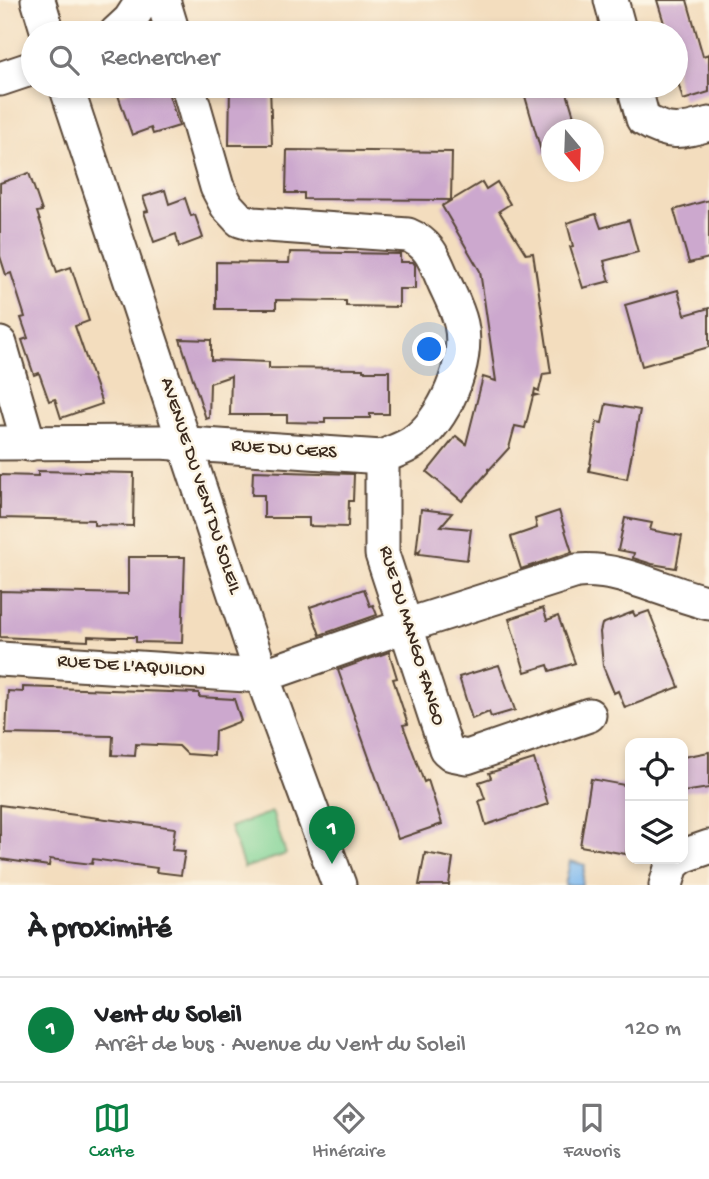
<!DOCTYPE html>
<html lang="fr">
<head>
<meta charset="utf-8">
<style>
  body { margin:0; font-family:"Gochi Hand",sans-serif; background:#f2f2f2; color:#202124 }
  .controls { position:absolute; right:21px; bottom:21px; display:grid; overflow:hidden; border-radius:14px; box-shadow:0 4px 10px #0003 }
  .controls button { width:63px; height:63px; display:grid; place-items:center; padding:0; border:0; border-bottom:2px solid #e0e0e0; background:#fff; color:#202124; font:35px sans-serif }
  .compass { position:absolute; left:541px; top:119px; width:63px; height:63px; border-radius:50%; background:#fff; box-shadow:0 4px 10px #0003; rotate:161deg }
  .you { position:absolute; left:430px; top:350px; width:24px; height:24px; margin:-18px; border:5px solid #fff; border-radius:50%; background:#1a73e8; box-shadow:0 0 0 10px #1a73e833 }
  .badge { display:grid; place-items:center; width:46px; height:46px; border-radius:50%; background:#0b8043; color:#fff; font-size:23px; font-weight:700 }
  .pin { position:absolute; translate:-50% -58px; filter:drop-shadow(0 2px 4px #0008) }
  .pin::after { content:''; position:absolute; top:37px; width:24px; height:21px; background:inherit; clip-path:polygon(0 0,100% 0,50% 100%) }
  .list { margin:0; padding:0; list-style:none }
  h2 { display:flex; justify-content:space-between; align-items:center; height:91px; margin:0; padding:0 28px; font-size:30px }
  h2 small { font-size:23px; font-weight:400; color:#757577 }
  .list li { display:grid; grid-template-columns:46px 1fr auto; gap:21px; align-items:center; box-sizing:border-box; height:105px; padding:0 28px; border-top:2px solid #e0e0e0 }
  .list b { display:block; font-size:26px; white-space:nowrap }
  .list p { margin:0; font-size:23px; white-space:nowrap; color:#757577 }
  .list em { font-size:23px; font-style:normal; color:#757577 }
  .icon { flex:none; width:38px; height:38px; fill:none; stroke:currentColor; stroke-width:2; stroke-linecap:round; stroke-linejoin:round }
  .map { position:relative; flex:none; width:709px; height:885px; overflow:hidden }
  .search { position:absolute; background:#fff; box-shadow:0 4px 10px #0003; left:21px; right:21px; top:21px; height:77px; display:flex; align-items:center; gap:18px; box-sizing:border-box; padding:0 24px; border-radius:38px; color:#757577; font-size:26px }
  .sheet { height:196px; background:#fff }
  nav { display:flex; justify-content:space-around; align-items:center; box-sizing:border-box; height:98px; border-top:2px solid #e0e0e0; background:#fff; font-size:19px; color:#757577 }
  nav a { display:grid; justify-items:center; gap:4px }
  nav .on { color:#0b8043 }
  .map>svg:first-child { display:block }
  .green { fill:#80d395; stroke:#5e7e5a; stroke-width:2 }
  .water { fill:#7eb9ef; stroke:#5c7286; stroke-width:2 }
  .building { fill:#cca8ce }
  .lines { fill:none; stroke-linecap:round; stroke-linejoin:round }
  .minor-casing { stroke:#574536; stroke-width:37 }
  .minor { stroke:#fff; stroke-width:33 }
  .labels { text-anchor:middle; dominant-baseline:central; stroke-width:5; stroke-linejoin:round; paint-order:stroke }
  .street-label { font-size:19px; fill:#3b2a1e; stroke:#fcf5e5 }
</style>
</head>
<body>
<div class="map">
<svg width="709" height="885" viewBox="0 0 709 885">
  <rect width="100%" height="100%" fill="#fcf5e5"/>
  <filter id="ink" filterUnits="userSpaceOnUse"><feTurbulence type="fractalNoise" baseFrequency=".0143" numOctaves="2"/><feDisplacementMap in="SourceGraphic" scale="14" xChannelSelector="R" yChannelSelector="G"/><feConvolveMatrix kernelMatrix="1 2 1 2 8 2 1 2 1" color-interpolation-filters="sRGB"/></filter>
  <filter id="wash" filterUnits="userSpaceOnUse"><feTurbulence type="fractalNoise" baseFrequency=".00686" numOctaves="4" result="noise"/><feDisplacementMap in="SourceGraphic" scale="28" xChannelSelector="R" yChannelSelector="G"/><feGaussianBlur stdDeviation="1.57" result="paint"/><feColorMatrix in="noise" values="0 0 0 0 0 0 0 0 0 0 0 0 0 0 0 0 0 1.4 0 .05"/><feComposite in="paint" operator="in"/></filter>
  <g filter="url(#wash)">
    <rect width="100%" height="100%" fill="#f3ddbe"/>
    <!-- green -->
    <polygon class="green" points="272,812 286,854 244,868 230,827"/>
    <!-- water -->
    <polygon class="water" points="570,861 585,865 582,885 565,885"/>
    <g id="blocks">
      <!-- building -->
      <g class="building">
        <polygon points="657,0 687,0 703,56 709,54 709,92 683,100 676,75 676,33 667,33"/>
        <polygon points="144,86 166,86 179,126 153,134 151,128 132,135 118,95"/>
        <polygon points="230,86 270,86 272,145 229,145"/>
        <polygon points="522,86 565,86 578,130 551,130 551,152 542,154"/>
        <polygon points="287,150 452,152 451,200 304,199 304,193 286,193"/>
        <polygon points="29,173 42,211 37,212 57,272 71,267 89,321 75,326 102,404 61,418 55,399 49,401 39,373 34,375 22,340 28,338 21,318 25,317 11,273 6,275 0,256 0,183"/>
        <polygon points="482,182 486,189 497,182 510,204 499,211 526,254 533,253 551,373 543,374 539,391 535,389 534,394 537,395 533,396 525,428 515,426 509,448 489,470 488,468 488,472 462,501 427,472 456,436 466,444 483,377 496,381 480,271 442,206"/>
        <polygon points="165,190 169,204 185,198 191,216 195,215 203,238 179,247 176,234 154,242 144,212 148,211 143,197"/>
        <polygon points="709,200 709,258 689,263 674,210"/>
        <polygon points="596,214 601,228 629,220 638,252 604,261 610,281 583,288 570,247 573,246 567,223"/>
        <polygon points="290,252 400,254 400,262 413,262 415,265 415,289 399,289 399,307 346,306 346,301 276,300 276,309 216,309 216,262 289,263"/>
        <polygon points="678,290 685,315 709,308 709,347 642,366 625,305"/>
        <polygon points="180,339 211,340 211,360 269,362 269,368 363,369 363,371 389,371 389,414 370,414 370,418 325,418 325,423 287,422 287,415 230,415 231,376 210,383 209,418 206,419"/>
        <polygon points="606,404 640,410 627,479 589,471 597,422 602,423"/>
        <polygon points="38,471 134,473 133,526 94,525 94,520 0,518 0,475 38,476"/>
        <polygon points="253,471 354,474 353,501 349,501 348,527 309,526 309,518 264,518 264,495 252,495"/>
        <polygon points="421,509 452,513 441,526 471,529 467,560 419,554 420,550 416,554"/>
        <polygon points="559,511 572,552 521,569 511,537 537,528 535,519"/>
        <polygon points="625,518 652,523 650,530 682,536 676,568 652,564 633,558 634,553 618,550"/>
        <polygon points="128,557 185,557 182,643 136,642 136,637 114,637 88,636 88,641 0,637 0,591 128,594"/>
        <polygon points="364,589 370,606 373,605 377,615 320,635 310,607"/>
        <polygon points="543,608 547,620 558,616 575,663 550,671 548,665 525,672 509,619"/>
        <polygon points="649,611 679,687 625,708 618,691 614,693 603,666 600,632 602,624 633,612 635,616"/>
        <polygon points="389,652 397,678 393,679 408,724 403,725 424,782 428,780 442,824 398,839 338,670"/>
        <polygon points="499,665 515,710 491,717 489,712 472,719 459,677"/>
        <polygon points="23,687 199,693 199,697 234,699 241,721 215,731 214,756 187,754 179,746 136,744 135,756 112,755 113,736 6,734 8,691 23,692"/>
        <polygon points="709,752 709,788 683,792 683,757"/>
        <polygon points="534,759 548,804 486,825 479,801 485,799 479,782 491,778 489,773"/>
        <polygon points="591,779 630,786 630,829 626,854 580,846"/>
        <polygon points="0,805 175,828 172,850 185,851 181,875 156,872 157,868 93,859 92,864 50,859 49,866 0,859"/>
        <polygon points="425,853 453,858 449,885 419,885"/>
      </g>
    </g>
  </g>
  <g filter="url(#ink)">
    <use href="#blocks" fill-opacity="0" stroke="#574536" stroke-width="2"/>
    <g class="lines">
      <!-- minor casing -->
      <g class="minor-casing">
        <g id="minor">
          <polyline points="38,0 48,33"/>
          <polyline points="163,0 173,33"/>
          <polyline points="611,0 620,33"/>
          <polyline points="116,33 130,20 143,0"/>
          <polyline points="0,79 33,68"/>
          <polyline points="66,86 262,676 339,885"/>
          <path d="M188 86 217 187 227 206 240 220 253 224 408 235C432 245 435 262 445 284 451 297 458 310 461 324 470 362 444 422 412 443 403 449 392 452 382 457V554L446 749 452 754 467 757 589 715"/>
          <path d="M634 86 643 119C669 135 680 132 709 124"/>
          <polyline points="0,344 29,444"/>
          <polyline points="0,443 160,442 382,457"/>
          <path d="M0 659 262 676 405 626 577 571C622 567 666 593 709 603"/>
          <polyline points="683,856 709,847"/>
          <polyline points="666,885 672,865 679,859"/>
        </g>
      </g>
      <!-- minor -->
      <use href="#minor" class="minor"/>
    </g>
  </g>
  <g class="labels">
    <!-- street labels -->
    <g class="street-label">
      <text transform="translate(284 450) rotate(4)">RUE DU CERS</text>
      <text transform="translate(200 486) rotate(72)">AVENUE DU VENT DU SOLEIL</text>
      <text transform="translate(411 636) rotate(73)">RUE DU MANGO FANGO</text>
      <text transform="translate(131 667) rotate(4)">RUE DE L'AQUILON</text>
    </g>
  </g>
</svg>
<div class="controls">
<button><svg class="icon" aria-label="locate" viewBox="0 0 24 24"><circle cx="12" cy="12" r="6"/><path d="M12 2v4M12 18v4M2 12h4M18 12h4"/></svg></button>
<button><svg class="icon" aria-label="layers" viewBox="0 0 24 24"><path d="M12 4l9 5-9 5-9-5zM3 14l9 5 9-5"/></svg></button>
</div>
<svg class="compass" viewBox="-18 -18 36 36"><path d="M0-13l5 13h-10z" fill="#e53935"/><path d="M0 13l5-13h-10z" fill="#757577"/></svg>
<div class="you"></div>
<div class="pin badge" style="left:332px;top:864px">1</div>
<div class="search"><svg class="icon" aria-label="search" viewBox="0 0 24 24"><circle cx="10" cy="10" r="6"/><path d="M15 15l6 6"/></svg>Rechercher</div>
</div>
<section class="sheet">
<h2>À proximité<small></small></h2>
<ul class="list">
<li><span class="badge">1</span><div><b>Vent du Soleil</b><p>Arrêt de bus · Avenue du Vent du Soleil</p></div><em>120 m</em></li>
</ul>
</section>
<nav>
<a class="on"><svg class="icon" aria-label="map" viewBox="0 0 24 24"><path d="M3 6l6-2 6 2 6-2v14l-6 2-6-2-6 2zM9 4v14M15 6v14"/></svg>Carte</a>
<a><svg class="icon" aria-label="directions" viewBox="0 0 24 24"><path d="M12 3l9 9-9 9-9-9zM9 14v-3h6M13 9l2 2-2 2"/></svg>Itinéraire</a>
<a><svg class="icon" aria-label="saved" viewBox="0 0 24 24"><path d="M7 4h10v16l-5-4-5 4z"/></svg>Favoris</a>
</nav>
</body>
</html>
